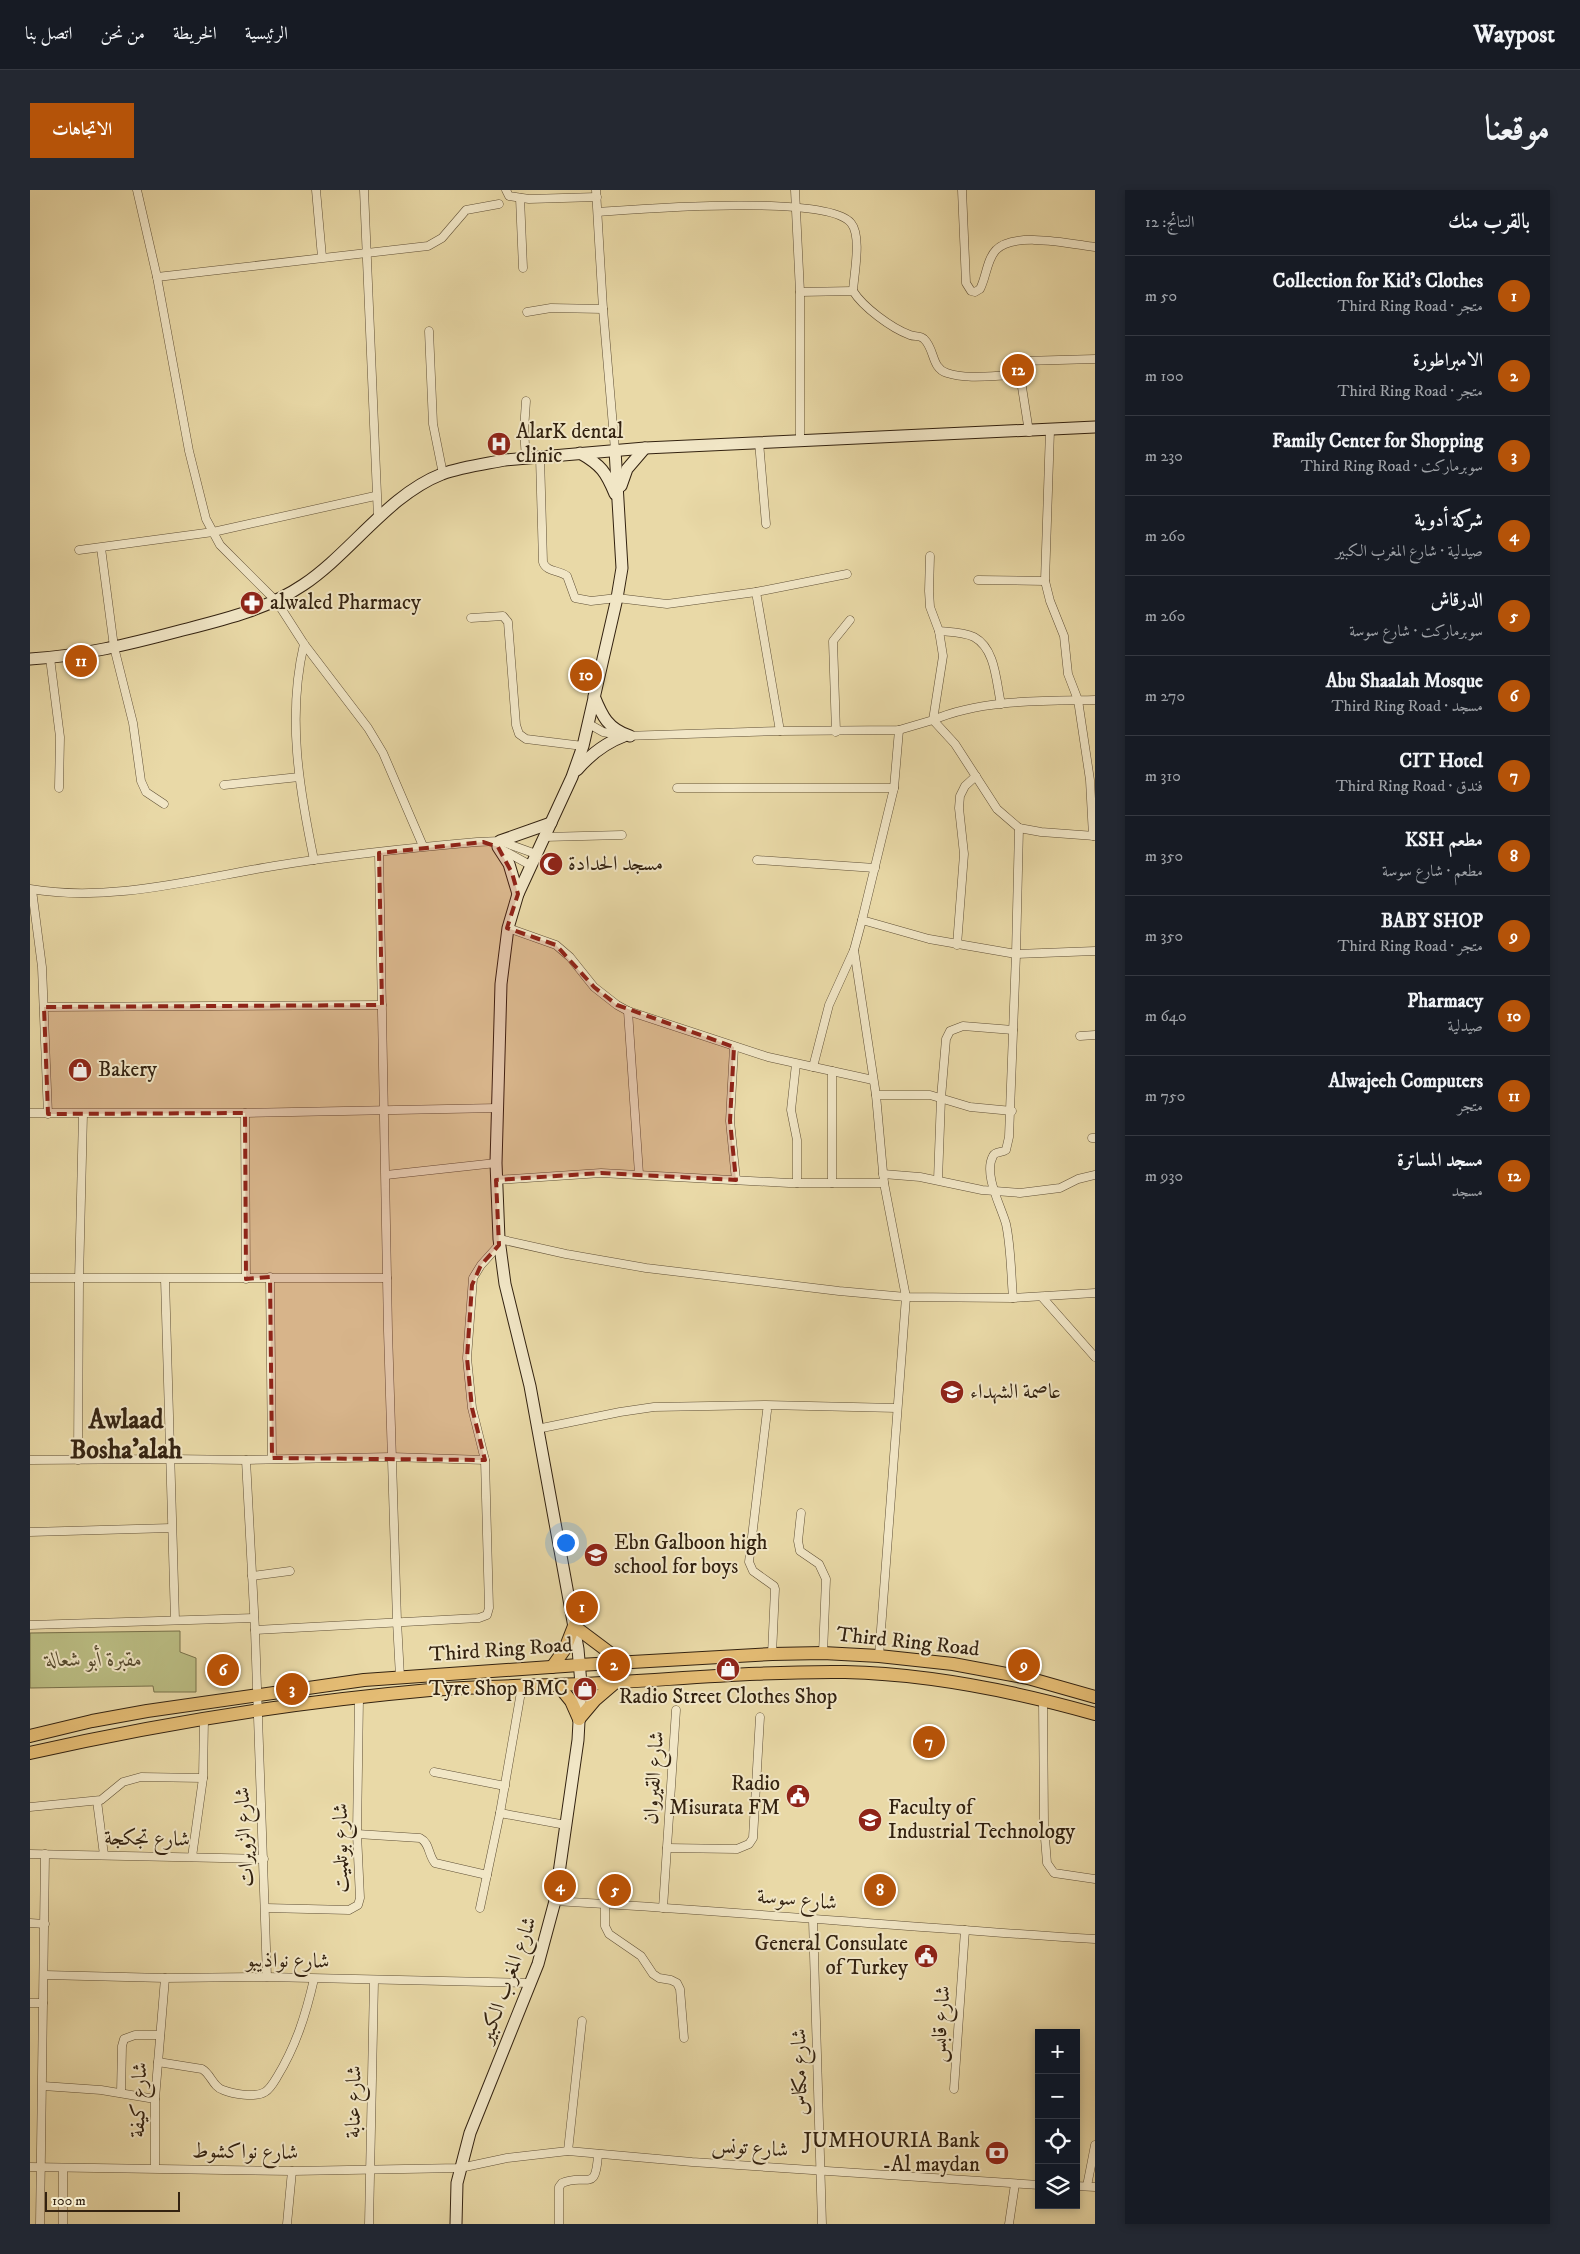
<!DOCTYPE html>
<html lang="ar">
<head>
<meta charset="utf-8">
<style>
  body { margin:0; font-family:"IM FELL DW Pica",Amiri,serif; background:#242831; color:#f1f3f6; direction:rtl }
  .controls { position:absolute; right:15px; bottom:15px; display:grid; overflow:hidden; border-radius:0px; box-shadow:0 2px 8px #0003 }
  .controls button { width:45px; height:45px; display:grid; place-items:center; padding:0; border:0; border-bottom:1px solid #363941; background:#171b24; color:#f1f3f6; font:25px sans-serif }
  .scale { position:absolute; left:15px; bottom:12px; width:135px; box-sizing:border-box; padding-left:5px; border:2px solid #332210; border-top:0; font-size:14px; line-height:18px; white-space:nowrap; color:#332210; -webkit-text-stroke:4px #f1e6c6; paint-order:stroke }
  .you { position:absolute; left:535px; top:1352px; width:18px; height:18px; margin:-12px; border:4px solid #fff; border-radius:50%; background:#1a73e8; box-shadow:0 0 0 8px #1a73e833 }
  .badge { display:grid; place-items:center; width:32px; height:32px; border-radius:50%; background:#b45309; color:#fff; font-size:16px; font-weight:700 }
  .pin { position:absolute; translate:-50% -50%; border:2px solid #fff; box-shadow:0 1px 5px #0006 }
  .list { margin:0; padding:0; list-style:none }
  h2 { display:flex; justify-content:space-between; align-items:center; height:65px; margin:0; padding:0 20px; font-size:21px }
  h2 small { font-size:16px; font-weight:400; color:#9ea1a6 }
  .list li { display:grid; grid-template-columns:32px 1fr auto; gap:15px; align-items:center; box-sizing:border-box; height:80px; padding:0 20px; border-top:1px solid #363941 }
  .list b { display:block; font-size:19px; white-space:nowrap }
  .list p { margin:0; font-size:16px; white-space:nowrap; color:#9ea1a6 }
  .list em { font-size:16px; font-style:normal; color:#9ea1a6 }
  .icon { flex:none; width:28px; height:28px; fill:none; stroke:currentColor; stroke-width:2; stroke-linecap:round; stroke-linejoin:round }
  .map { position:relative; flex:none; width:1065px; height:2034px; overflow:hidden; direction:ltr; border-radius:0px }
  header { display:flex; align-items:center; gap:30px; box-sizing:border-box; height:70px; padding:0 25px; background:#171b24; border-bottom:1px solid #363941 }
  header strong { font-size:24px }
  nav { display:flex; gap:28px; margin-inline-start:auto; font-size:18px }
  .intro { display:flex; align-items:center; justify-content:space-between; box-sizing:border-box; height:120px; padding:0 30px }
  h1 { margin:0; font-size:35px }
  .button { padding:12px 22px; border-radius:0px; background:#b45309; color:#fff; font-size:18px; font-weight:700 }
  main { display:flex; gap:30px; padding:0 30px }
  aside { flex:1; background:#171b24; border-radius:0px; box-shadow:0 2px 8px #0003 }
  .map>svg:first-child { display:block }
  .green { fill:#bbbe84; stroke:#77704a }
  .lines { fill:none; stroke-linecap:round; stroke-linejoin:round }
  .street-casing { stroke:#605036; stroke-width:9 }
  .secondary-casing { stroke:#332210; stroke-width:13 }
  .primary-casing { stroke:#332210; stroke-width:14 }
  .street { stroke:#f1e6c6; stroke-width:8 }
  .secondary { stroke:#f1e6c6; stroke-width:11 }
  .primary { stroke:#e4bc74; stroke-width:12 }
  .marked { fill:#8f2418; fill-opacity:0.2; stroke:#8f2418; stroke-width:4; stroke-dasharray:10 6; stroke-linejoin:round }
  .labels { text-anchor:middle; dominant-baseline:central; stroke-width:4; stroke-linejoin:round; paint-order:stroke }
  .poi-label { font-size:21px; fill:#332210; stroke:#f1e6c6; text-anchor:start }
  .street-label { font-size:21px; fill:#332210; stroke:#f1e6c6 }
  .park-label { font-size:21px; font-style:italic; fill:#55492d; stroke:#f1e6c6 }
  .district-label { font-size:26px; font-weight:bold; fill:#332210; stroke:#f1e6c6 }
</style>
</head>
<body>
<header>
<strong>Waypost</strong>
<nav><a>الرئيسية</a><a>الخريطة</a><a>من نحن</a><a>اتصل بنا</a></nav>
</header>
<div class="intro"><h1>موقعنا</h1><a class="button">الاتجاهات</a></div>
<main>
<aside>
<h2>بالقرب منك<small>النتائج: 12</small></h2>
<ul class="list">
<li><span class="badge">1</span><div><b>Collection for Kid's Clothes</b><p>متجر · Third Ring Road</p></div><em>50 m</em></li>
<li><span class="badge">2</span><div><b>الامبراطورة</b><p>متجر · Third Ring Road</p></div><em>100 m</em></li>
<li><span class="badge">3</span><div><b>Family Center for Shopping</b><p>سوبرماركت · Third Ring Road</p></div><em>230 m</em></li>
<li><span class="badge">4</span><div><b>شركة أدوية</b><p>صيدلية · شارع المغرب الكبير</p></div><em>260 m</em></li>
<li><span class="badge">5</span><div><b>الدرقاش</b><p>سوبرماركت · شارع سوسة</p></div><em>260 m</em></li>
<li><span class="badge">6</span><div><b>Abu Shaalah Mosque</b><p>مسجد · Third Ring Road</p></div><em>270 m</em></li>
<li><span class="badge">7</span><div><b>CIT Hotel</b><p>فندق · Third Ring Road</p></div><em>310 m</em></li>
<li><span class="badge">8</span><div><b>مطعم KSH</b><p>مطعم · شارع سوسة</p></div><em>350 m</em></li>
<li><span class="badge">9</span><div><b>BABY SHOP</b><p>متجر · Third Ring Road</p></div><em>350 m</em></li>
<li><span class="badge">10</span><div><b>Pharmacy</b><p>صيدلية</p></div><em>640 m</em></li>
<li><span class="badge">11</span><div><b>Alwajeeh Computers</b><p>متجر</p></div><em>750 m</em></li>
<li><span class="badge">12</span><div><b>مسجد المساترة</b><p>مسجد</p></div><em>930 m</em></li>
</ul>
</aside>
<div class="map">
<svg width="1065" height="2034" viewBox="0 0 1065 2034">
  <rect width="100%" height="100%" fill="#e9d9a7"/>
  <filter id="stains"><feTurbulence type="fractalNoise" baseFrequency=".004" numOctaves="4"/><feColorMatrix values="0 0 0 0 .2 0 0 0 0 .09 0 0 0 0 .02 0 0 0 .5 -.17"/></filter>
  <radialGradient id="worn" r=".72"><stop offset=".6" stop-color="#630" stop-opacity="0"/><stop offset="1" stop-color="#630" stop-opacity=".3"/></radialGradient>
  <!-- green -->
  <polygon class="green" points="150,1441 150,1462 166,1468 166,1502 124,1502 123,1496 0,1498 0,1443"/>
  <g class="lines">
    <!-- street casing -->
    <g class="street-casing">
      <g id="street">
        <polyline points="107,0 127,87 159,261 176,329 190,355 247,412 274,454 338,538 353,563 393,656"/>
        <polyline points="286,0 292,67"/>
        <polyline points="334,0 348,328"/>
        <polyline points="476,0 479,6 499,9 567,7"/>
        <polyline points="566,0 573,119 585,260"/>
        <polyline points="765,0 770,102 770,250"/>
        <path d="M932 0 936 93 941 101 945 102 950 99C956 88 957 69 966 60 984 41 1041 54 1065 57"/>
        <polyline points="490,8 493,78"/>
        <path d="M568 22C610 19 797 4 821 33 832 46 824 84 823 101"/>
        <polyline points="127,87 398,56 412,48 436,20 469,14"/>
        <path d="M770 102 823 101C833 117 861 138 880 145 885 147 890 145 894 149 905 159 901 178 917 183 938 190 967 185 990 185"/>
        <polyline points="497,122 521,118 573,119"/>
        <polyline points="399,141 403,234 413,284"/>
        <polyline points="1020,240 1015,391 1020,411 1034,446 1038,484 1048,510 1060,590 1063,646"/>
        <polyline points="999,242 989,178 993,171 1065,169"/>
        <polyline points="729,252 736,334"/>
        <path d="M510 267 513 372C516 382 529 380 537 386L545 408 561 411 587 408 637 414 726 402 817 384"/>
        <polyline points="496,269 494,240 496,211"/>
        <polyline points="71,358 84,457 103,533 111,591 116,602 134,614"/>
        <polyline points="49,360 183,342 345,306"/>
        <polyline points="900,366 899,401 900,417 909,441 913,466 903,530"/>
        <polyline points="948,390 1015,391"/>
        <polyline points="726,402 750,541"/>
        <polyline points="441,428 473,426 478,432 486,535 489,544 496,549 553,556"/>
        <path d="M909 441C920 442 934 442 944 447 966 459 966 492 971 514"/>
        <path d="M274 454C257 526 269 598 284 670"/>
        <polyline points="20,468 30,547 29,598"/>
        <path d="M903 530C952 509 1012 511 1065 510"/>
        <polyline points="559,534 573,542 594,546 750,541 869,540 903,530 925,554 967,619 989,638 1011,642 1065,646"/>
        <path d="M869 540 864 598 832 730 899 749 986 764 979 947 976 960C972 963 965 961 963 966 953 984 971 1016 976 1034 981 1057 981 1084 983 1108"/>
        <polyline points="806,542 803,451 820,430"/>
        <polyline points="194,595 269,587"/>
        <polyline points="647,598 864,598"/>
        <polyline points="989,638 986,764 1065,761"/>
        <polyline points="514,647 592,645"/>
        <polyline points="471,659 500,675"/>
        <polyline points="349,663 358,1141 367,1431 370,1487"/>
        <polyline points="727,670 845,678"/>
        <path d="M0 699C80 713 165 689 244 676 311 665 379 658 447 652L470 651 506 664"/>
        <polyline points="2,700 12,777 18,924"/>
        <polyline points="832,730 824,760 846,905 854,993 876,1107 849,1466"/>
        <polyline points="478,738 526,755 540,767 564,797 587,815 598,821 738,867 843,890"/>
        <polyline points="927,755 934,664 929,618 930,606 935,596 946,586"/>
        <polyline points="14,817 352,815"/>
        <polyline points="598,821 609,984"/>
        <polyline points="1050,846 1065,845"/>
        <polyline points="704,857 700,931 706,990"/>
        <polyline points="766,874 761,920 767,950 767,993"/>
        <polyline points="783,877 799,815 824,760"/>
        <polyline points="802,881 802,993"/>
        <polyline points="846,905 900,905 940,917 982,921"/>
        <polyline points="0,923 215,923 468,918"/>
        <polyline points="215,923 216,1089"/>
        <polyline points="1062,948 1065,948"/>
        <polyline points="853,984 890,987 952,1000 990,1003 1030,998 1048,989 1065,985"/>
        <polyline points="356,985 466,973"/>
        <polyline points="466,990 571,983 759,993 854,993"/>
        <polyline points="908,990 911,908 916,849 920,841 933,836 983,840"/>
        <polyline points="469,1049 536,1064 616,1078 809,1101 876,1107 983,1108 1065,1103"/>
        <polyline points="240,1087 242,1268"/>
        <polyline points="0,1088 357,1088"/>
        <polyline points="135,1089 145,1430"/>
        <polyline points="1012,1107 1065,1167"/>
        <polyline points="737,1221 719,1372 723,1381 744,1396 745,1399 742,1464"/>
        <polyline points="507,1239 590,1222 624,1217 736,1215 867,1218"/>
        <polyline points="0,1270 141,1269 216,1270 362,1267 455,1270"/>
        <polyline points="48,1270 49,1090 53,924"/>
        <polyline points="216,1270 225,1440 237,1787"/>
        <polyline points="771,1323 768,1351 770,1361 789,1374 796,1389 793,1463"/>
        <polyline points="0,1342 141,1338"/>
        <polyline points="222,1386 260,1381"/>
        <polyline points="0,1435 224,1428"/>
        <polyline points="225,1440 449,1428 457,1425 459,1418 455,1270 442,1218 437,1168 443,1088 451,1075 469,1055"/>
        <polyline points="1013,1509 1014,1636 1017,1673 1024,1683 1065,1689"/>
        <polyline points="404,1582 475,1596"/>
        <polyline points="67,1611 74,1665"/>
        <polyline points="0,1617 71,1610 93,1592 111,1587 173,1588"/>
        <polyline points="470,1623 536,1635"/>
        <path d="M327 1644 390 1648C400 1653 398 1665 405 1673L457 1685"/>
        <polyline points="637,1658 707,1659 719,1654 723,1648 730,1527"/>
        <polyline points="0,1664 234,1669"/>
        <polyline points="162,1667 173,1588 174,1529"/>
        <path d="M525 1711C705 1721 885 1738 1065 1749"/>
        <polyline points="575,1714 575,1736 579,1744 611,1766 623,1784 629,1788 641,1790 647,1793 650,1799 654,1848"/>
        <polyline points="236,1718 319,1720 328,1715 330,1708 327,1644 329,1508"/>
        <polyline points="450,1718 470,1623 492,1496"/>
        <polyline points="633,1718 646,1520"/>
        <polyline points="783,1730 792,2034"/>
        <polyline points="0,1733 15,1734"/>
        <polyline points="15,1785 135,1788 237,1787 500,1793"/>
        <polyline points="0,1813 13,1813"/>
        <path d="M128 1872 172 1879C181 1884 183 1897 193 1900 203 1904 225 1908 235 1902 240 1899 244 1892 247 1887 266 1856 276 1824 284 1789"/>
        <polyline points="13,1896 71,1900 125,1909"/>
        <polyline points="924,1899 935,1740"/>
        <polyline points="91,1903 92,1856 94,1849 105,1845 130,1845"/>
        <polyline points="538,1961 552,1831"/>
        <polyline points="0,1977 262,1981 430,1978 477,1968 538,1961 662,1972 1009,1995"/>
        <polyline points="125,1978 125,1909 135,1788"/>
        <polyline points="33,1979 33,2034"/>
        <polyline points="1046,1996 1065,1997"/>
        <polyline points="1057,1996 1065,1955"/>
        <polyline points="10,2034 15,1664"/>
        <polyline points="257,2034 262,1981"/>
        <polyline points="339,2034 344,1791"/>
        <path d="M529 2034V1997L532 1993C556 1982 566 2005 568 1964"/>
        <polyline points="979,2034 985,1994"/>
      </g>
    </g>
    <!-- secondary casing -->
    <g class="secondary-casing">
      <g id="secondary">
        <path d="M550 263C571 275 576 282 585 304"/>
        <polyline points="591,296 597,279 615,258"/>
        <path d="M0 469C51 466 100 454 149 441 192 430 236 420 273 395 321 363 358 305 412 284 432 277 455 274 475 270L615 258 1065 237"/>
        <path d="M564 506C572 526 578 539 600 546"/>
        <path d="M547 580C560 565 575 553 594 546"/>
        <polyline points="470,651 521,633"/>
        <polyline points="468,657 479,674 488,704"/>
        <polyline points="426,2034 427,1993 440,1943 508,1774 525,1711 548,1550 551,1494 548,1459 500,1196 475,1094 469,1049 466,973 471,794 478,738 488,704 542,587 553,556 587,408 592,378 585,260"/>
      </g>
    </g>
    <!-- primary casing -->
    <g class="primary-casing">
      <g id="primary">
        <polyline points="522,1477 535,1459 544,1436 592,1472"/>
        <polyline points="528,1495 541,1511 549,1529"/>
        <polyline points="549,1529 565,1510 586,1492"/>
        <polyline points="0,1546 62,1531 117,1521 334,1490 549,1475 742,1464 793,1463 849,1466 923,1474 998,1488 1065,1507"/>
        <path d="M0 1563C132 1533 265 1512 400 1500 450 1496 501 1496 551 1494 639 1490 727 1481 815 1482 899 1484 984 1501 1065 1524"/>
      </g>
    </g>
    <!-- street -->
    <use href="#street" class="street"/>
    <!-- secondary -->
    <use href="#secondary" class="secondary"/>
    <!-- primary -->
    <use href="#primary" class="primary"/>
  </g>
  <!-- marked area -->
  <path class="marked" d="M453 652 468 657 482 683 488 704 477 738 526 755 564 797 587 815 704 857 700 931 706 990 571 983 466 990 469 1055 451 1075 442 1095 437 1168 442 1218 455 1270 242 1268 240 1087 216 1089 215 923 18 924 14 817 352 815 349 663Z"/>
  <!-- icons -->
  <defs>
    <g id="hospital-disc" transform="scale(1.25)"><circle r="9.5" fill="#8f2418" stroke="#f1e6c6"/><path d="M-5-5h3v3.5h4V-5h3V5h-3V1.5h-4V5h-3Z" fill="#fff"/></g>
    <g id="pharmacy-disc" transform="scale(1.25)"><circle r="9.5" fill="#8f2418" stroke="#f1e6c6"/><path d="M-2-6h4v4h4v4h-4v4h-4v-4h-4v-4h4Z" fill="#fff"/></g>
    <g id="mosque-disc" transform="scale(1.25)"><circle r="9.5" fill="#8f2418" stroke="#f1e6c6"/><path d="M3.5-4.9A6 6 0 1 0 3.5 4.9A5 5 0 1 1 3.5-4.9Z" fill="#fff"/></g>
    <g id="shop-disc" transform="scale(1.25)"><circle r="9.5" fill="#8f2418" stroke="#f1e6c6"/><path d="M-5-2.5h2.3a2.7 3.5 0 0 1 5.4 0H5L5.5 6h-11ZM-1.5-2.5h3a1.5 2.3 0 0 0-3 0Z" fill="#fff"/></g>
    <g id="school-disc" transform="scale(1.25)"><circle r="9.5" fill="#8f2418" stroke="#f1e6c6"/><path d="M0-5L7-2L0 1L-7-2ZM-4 1L0 2.5L4 1V4Q0 6-4 4Z" fill="#fff"/></g>
    <g id="civic-disc" transform="scale(1.25)"><circle r="9.5" fill="#8f2418" stroke="#f1e6c6"/><path d="M-.6-6.5H3V-4.5H.6V-3L4-1V1h2V6H-6V1h2V-1L-.6-3ZM-1.2 2.5V6h2.4V2.5Z" fill="#fff"/></g>
    <g id="university-disc" transform="scale(1.25)"><circle r="9.5" fill="#8f2418" stroke="#f1e6c6"/><path d="M0-5L7-2L0 1L-7-2ZM-4 1L0 2.5L4 1V4Q0 6-4 4Z" fill="#fff"/></g>
    <g id="bank-disc" transform="scale(1.25)"><circle r="9.5" fill="#8f2418" stroke="#f1e6c6"/><path d="M-6-4H6V4H-6ZM0-2.3a2.3 2.3 0 1 0 0 4.6a2.3 2.3 0 1 0 0-4.6Z" fill="#fff"/></g>
  </defs>
  <g fill-rule="evenodd">
    <use href="#hospital-disc" x="469" y="254"/>
    <use href="#pharmacy-disc" x="222" y="413"/>
    <use href="#mosque-disc" x="521" y="674"/>
    <use href="#shop-disc" x="50" y="880"/>
    <use href="#school-disc" x="922" y="1202"/>
    <use href="#school-disc" x="566" y="1365"/>
    <use href="#shop-disc" x="698" y="1479"/>
    <use href="#shop-disc" x="555" y="1499"/>
    <use href="#civic-disc" x="768" y="1606"/>
    <use href="#university-disc" x="840" y="1630"/>
    <use href="#civic-disc" x="896" y="1766"/>
    <use href="#bank-disc" x="967" y="1963"/>
  </g>
  <g class="labels">
    <!-- poi labels -->
    <g class="poi-label">
      <text x="486" y="242">AlarK dental<tspan x="486" dy="24">clinic</tspan></text>
      <text x="240" y="413">alwaled Pharmacy</text>
      <text x="538" y="674">مسجد الحدادة</text>
      <text x="68" y="880">Bakery</text>
      <text x="940" y="1202">عاصمة الشهداء</text>
      <text x="584" y="1353">Ebn Galboon high<tspan x="584" dy="24">school for boys</tspan></text>
      <text x="538" y="1499" text-anchor="end">Tyre Shop BMC</text>
      <text x="698" y="1507" text-anchor="middle">Radio Street Clothes Shop</text>
      <text x="750" y="1594" text-anchor="end">Radio<tspan x="750" dy="24">Misurata FM</tspan></text>
      <text x="858" y="1618">Faculty of<tspan x="858" dy="24">Industrial Technology</tspan></text>
      <text x="878" y="1754" text-anchor="end">General Consulate<tspan x="878" dy="24">of Turkey</tspan></text>
      <text x="950" y="1951" text-anchor="end">JUMHOURIA Bank<tspan x="950" dy="24">-Al maydan</tspan></text>
    </g>
    <!-- street labels -->
    <g class="street-label">
      <text transform="translate(878 1452) rotate(6)">Third Ring Road</text>
      <text transform="translate(471 1460) rotate(-4)">Third Ring Road</text>
      <text transform="translate(624 1588) rotate(-86)">شارع القيروان</text>
      <text transform="translate(215 1647) rotate(-93)">شارع الزويرات</text>
      <text transform="translate(117 1649) rotate(1)">شارع تجكجة</text>
      <text transform="translate(311 1658) rotate(-90)">شارع بوتلميت</text>
      <text transform="translate(767 1710) rotate(5)">شارع سوسة</text>
      <text transform="translate(258 1771) rotate(1)">شارع نواذيبو</text>
      <text transform="translate(478 1790) rotate(-70)">شارع المغرب الكبير</text>
      <text transform="translate(911 1834) rotate(-86)">شارع قابس</text>
      <text transform="translate(770 1882) rotate(-91)">شارع مكناس</text>
      <text transform="translate(109 1910) rotate(-88)">شارع كيفة</text>
      <text transform="translate(324 1912) rotate(-89)">شارع عنابة</text>
      <text transform="translate(720 1958) rotate(4)">شارع تونس</text>
      <text transform="translate(215 1962) rotate(1)">شارع نواكشوط</text>
    </g>
    <!-- park labels -->
    <g class="park-label">
      <text x="64" y="1470">مقبرة أبو شعالة</text>
    </g>
    <!-- district labels -->
    <g class="district-label">
      <text x="96" y="1230">Awlaad<tspan x="96" dy="30">Bosha'alah</tspan></text>
    </g>
  </g>
  <rect width="100%" height="100%" filter="url(#stains)"/>
  <rect width="100%" height="100%" fill="url(#worn)"/>
</svg>
<div class="controls">
<button>+</button>
<button>−</button>
<button><svg class="icon" aria-label="locate" viewBox="0 0 24 24"><circle cx="12" cy="12" r="6"/><path d="M12 2v4M12 18v4M2 12h4M18 12h4"/></svg></button>
<button><svg class="icon" aria-label="layers" viewBox="0 0 24 24"><path d="M12 4l9 5-9 5-9-5zM3 14l9 5 9-5"/></svg></button>
</div>
<div class="scale">100 m</div>
<div class="you"></div>
<div class="pin badge" style="left:552px;top:1417px">1</div>
<div class="pin badge" style="left:584px;top:1475px">2</div>
<div class="pin badge" style="left:262px;top:1499px">3</div>
<div class="pin badge" style="left:530px;top:1696px">4</div>
<div class="pin badge" style="left:585px;top:1700px">5</div>
<div class="pin badge" style="left:193px;top:1480px">6</div>
<div class="pin badge" style="left:899px;top:1552px">7</div>
<div class="pin badge" style="left:850px;top:1700px">8</div>
<div class="pin badge" style="left:994px;top:1475px">9</div>
<div class="pin badge" style="left:556px;top:485px">10</div>
<div class="pin badge" style="left:51px;top:471px">11</div>
<div class="pin badge" style="left:988px;top:180px">12</div>
</div>
</main>
</body>
</html>
